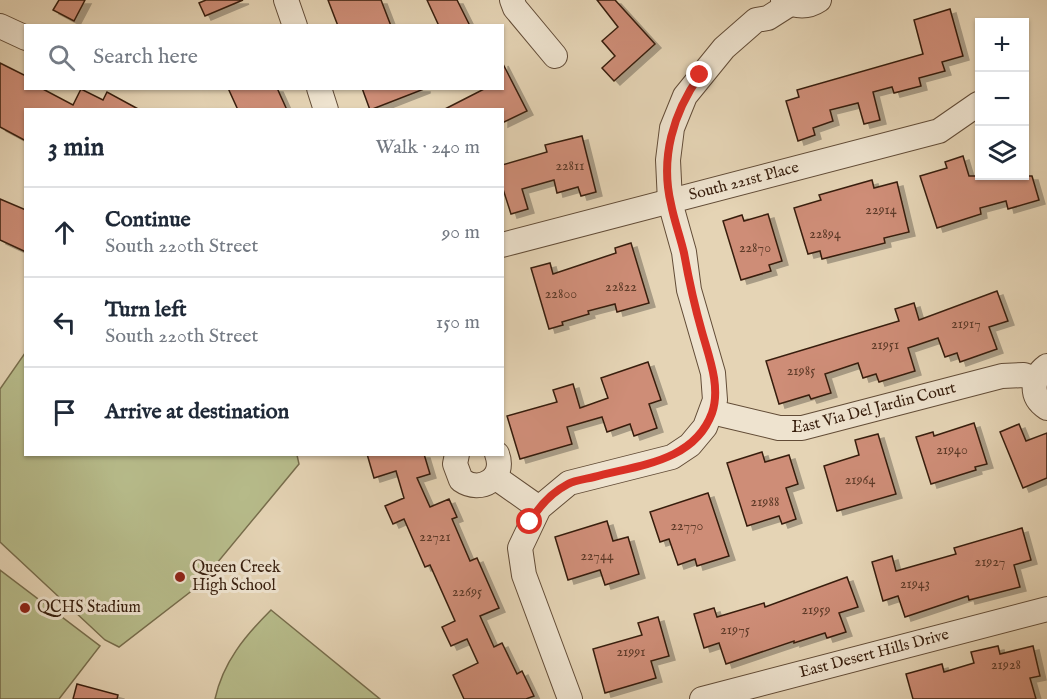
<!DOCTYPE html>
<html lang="en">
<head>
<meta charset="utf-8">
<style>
  body { margin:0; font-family:"IM FELL English",serif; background:#f6f6f7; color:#1f2937 }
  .controls { position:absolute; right:18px; top:18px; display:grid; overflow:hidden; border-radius:0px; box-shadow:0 2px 4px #0004 }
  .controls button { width:54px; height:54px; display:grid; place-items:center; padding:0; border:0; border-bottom:2px solid #e0e1e3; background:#fff; color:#1f2937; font:30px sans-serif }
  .stop { position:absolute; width:18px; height:18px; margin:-14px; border:4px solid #d93025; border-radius:50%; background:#fff }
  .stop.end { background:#d93025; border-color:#fff; box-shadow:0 2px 6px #0008 }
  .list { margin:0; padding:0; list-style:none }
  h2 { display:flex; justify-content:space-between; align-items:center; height:78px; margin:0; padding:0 24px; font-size:26px }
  h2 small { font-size:20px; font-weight:400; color:#747a83 }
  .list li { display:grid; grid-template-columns:39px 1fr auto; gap:18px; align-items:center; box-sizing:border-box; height:90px; padding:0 24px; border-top:2px solid #e0e1e3 }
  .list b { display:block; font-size:22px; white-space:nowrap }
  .list p { margin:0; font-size:20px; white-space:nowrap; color:#747a83 }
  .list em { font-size:20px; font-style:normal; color:#747a83 }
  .icon { flex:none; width:33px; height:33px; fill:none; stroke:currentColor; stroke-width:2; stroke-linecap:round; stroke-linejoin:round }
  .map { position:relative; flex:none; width:1047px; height:699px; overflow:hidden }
  .search { position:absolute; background:#fff; box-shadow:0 2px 4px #0004; left:24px; top:24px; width:480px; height:66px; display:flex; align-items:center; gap:15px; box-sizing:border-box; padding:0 21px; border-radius:0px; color:#747a83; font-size:22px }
  .panel { position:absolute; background:#fff; box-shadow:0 2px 4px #0004; left:24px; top:108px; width:480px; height:348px; border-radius:0px }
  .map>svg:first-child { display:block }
  .green { fill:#b7bc8b; stroke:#776d4c; stroke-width:1.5 }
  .building { fill:#ce8d77; stroke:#371e0d; stroke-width:1.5; filter:url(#shadow) }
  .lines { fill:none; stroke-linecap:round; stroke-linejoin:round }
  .minor-casing { stroke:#624c37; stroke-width:26 }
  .minor { stroke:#eee3cf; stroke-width:24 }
  .route { stroke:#d93025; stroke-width:8 }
  .poi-dot { fill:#8f2418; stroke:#eee3cf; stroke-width:2 }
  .labels { text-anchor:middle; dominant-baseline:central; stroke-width:6; stroke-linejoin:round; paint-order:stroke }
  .number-label { font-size:14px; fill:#5d3a28 }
  .street-label { font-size:16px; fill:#371e0d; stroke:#eee3cf }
  .poi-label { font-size:16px; fill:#371e0d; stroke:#eee3cf; text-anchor:start }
</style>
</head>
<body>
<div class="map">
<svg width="1047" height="699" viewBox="0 0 1047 699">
  <defs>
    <filter id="shadow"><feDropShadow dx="6" dy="4" stdDeviation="0" flood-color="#0004"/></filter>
  </defs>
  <rect width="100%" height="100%" fill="#e5d4b5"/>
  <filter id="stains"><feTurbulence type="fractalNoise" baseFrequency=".00333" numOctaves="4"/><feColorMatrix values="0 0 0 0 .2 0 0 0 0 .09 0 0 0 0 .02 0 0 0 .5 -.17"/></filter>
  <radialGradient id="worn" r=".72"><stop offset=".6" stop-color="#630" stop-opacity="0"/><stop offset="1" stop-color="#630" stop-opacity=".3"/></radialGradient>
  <!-- green -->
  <g class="green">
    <polygon points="25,353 26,454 297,455 299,464 198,586 119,647 105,640 0,542 0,389"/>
    <polygon points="0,570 100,646 59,699 0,699"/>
    <path d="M271 610 380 699H215C223 662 245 636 271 610Z"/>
  </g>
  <!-- building -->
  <g class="building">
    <polygon points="59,0 85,0 74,21 53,10"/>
    <polygon points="206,0 243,0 205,16 199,3"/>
    <polygon points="328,0 381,0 391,26 338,26"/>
    <polygon points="427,0 457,0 470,26 439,26"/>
    <polygon points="597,0 615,0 655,44 614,81 602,68 615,56 602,41 618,27"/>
    <polygon points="950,9 963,56 942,62 945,71 919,78 921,86 894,93 892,87 873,92 880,120 864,124 858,103 830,110 833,121 813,128 815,135 798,141 786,101 799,97 797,90 923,54 914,20"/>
    <polygon points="502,62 527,111 502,123 502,110 443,110 486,88 502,88"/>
    <polygon points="0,63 26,76 26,88 41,88 73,105 81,89 103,100 107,92 140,110 26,110 26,141 0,127"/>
    <polygon points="228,88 277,88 287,110 238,110"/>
    <polygon points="362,88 424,88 424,89 370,110"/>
    <polygon points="582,136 596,192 581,196 578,187 557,193 554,180 522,189 528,209 511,214 502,186 502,165 547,152 545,145"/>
    <polygon points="963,156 969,176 1032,176 1039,200 1008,209 1006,201 980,208 981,214 937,228 920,176 947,168 945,162"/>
    <polygon points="872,180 874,188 897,182 909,232 884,238 885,243 822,259 820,251 808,254 794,208 821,200 819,195"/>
    <polygon points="0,199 26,210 26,252 0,240"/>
    <polygon points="768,214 782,261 769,265 771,271 741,280 723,221 742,215 744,221"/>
    <polygon points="631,243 649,303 617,312 615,304 588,311 589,314 562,322 563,325 549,329 531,268 550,263 553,274 616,253 615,248"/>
    <polygon points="997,291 1008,321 989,327 997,349 960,362 957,353 945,357 938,338 908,348 915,371 879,382 876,374 863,378 858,363 825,374 831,393 811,399 809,395 779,404 766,361 899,321 895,309 914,303 919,320"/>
    <polygon points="648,362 661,400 649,404 657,428 634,436 630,424 607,432 602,417 567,427 572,444 520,459 507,416 557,402 553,390 573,384 580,408 608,398 601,378"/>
    <polygon points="974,423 987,464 975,467 976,470 931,484 916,437 933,432 934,436"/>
    <polygon points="1019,424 1026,441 1047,433 1047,478 1023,488 1000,432"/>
    <polygon points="878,434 896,494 837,511 824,466 859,455 855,440"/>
    <polygon points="762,452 765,462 789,455 798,484 786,488 796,519 782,524 779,516 747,526 727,463"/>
    <polygon points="367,454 424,454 430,474 417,478 430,507 449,499 457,517 452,519 470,561 477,558 499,608 480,616 494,647 502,643 517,674 522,671 534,696 526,699 464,699 453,675 478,663 467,639 451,646 442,627 455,621 430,565 425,567 404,519 393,524 385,506 404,498 396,471 374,478"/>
    <polygon points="708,493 729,556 697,566 695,559 678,565 669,539 660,542 650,512"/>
    <polygon points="607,521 613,541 628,537 639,574 605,585 600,570 568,580 555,537"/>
    <polygon points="1022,528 1031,560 1014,565 1020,587 969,600 968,596 905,617 898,596 883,601 872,562 892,556 896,571 956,554 954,548"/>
    <polygon points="847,577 858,607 839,613 846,632 827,638 825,633 794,643 794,641 726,664 719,643 704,648 694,614 714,608 717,617 764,603 765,607"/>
    <polygon points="658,617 669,656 651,661 656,678 605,693 593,649 642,635 638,623"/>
    <polygon points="998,646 1000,654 1033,646 1040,676 1030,678 1036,699 913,699 906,674 942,664 944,672 974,663 971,652"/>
    <polygon points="77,684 118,695 117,699 73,699"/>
  </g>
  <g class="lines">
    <!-- minor casing -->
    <g class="minor-casing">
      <g id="minor">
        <polyline points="286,0 295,26"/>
        <polyline points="512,0 515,8 555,56"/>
        <path d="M783 0C796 7 807 8 819 0"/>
        <polyline points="0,26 26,38"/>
        <polyline points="319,88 326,110"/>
        <path id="s1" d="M502 245 939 131 978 104"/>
        <path d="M1047 366C1031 378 1030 397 1047 408"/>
        <path id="s2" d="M712 412 779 428H802L1002 376 1024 375 1035 379"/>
        <path d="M457 454 455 464 461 480C481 494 506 478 497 454"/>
        <polyline points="495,477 539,508"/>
        <polyline points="570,699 524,575 520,548 539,508 569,483 672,457 690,445 705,427 715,400 713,373 689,290 684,252 670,202 668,160 672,128 685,96 724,48 756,20 768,18 790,4"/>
        <path id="s3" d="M702 699 1047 609"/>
      </g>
    </g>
    <!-- minor -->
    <use href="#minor" class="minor"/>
  </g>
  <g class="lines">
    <!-- route -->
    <path class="route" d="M530 522C539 506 551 493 568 484 575 480 586 479 594 477 638 465 694 462 712 413 721 387 709 357 702 332 694 304 689 281 684 253 680 236 674 220 671 204 660 158 673 113 700 75"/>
  </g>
  <!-- markers -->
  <g class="poi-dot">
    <circle cx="180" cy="577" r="6"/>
    <circle cx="25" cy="608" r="6"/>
  </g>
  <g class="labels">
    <!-- number labels -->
    <g class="number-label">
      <text x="570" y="166">22811</text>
      <text x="881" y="210">22914</text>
      <text x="825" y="234">22894</text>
      <text x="755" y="248">22870</text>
      <text x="621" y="287">22822</text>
      <text x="561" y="294">22800</text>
      <text x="966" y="324">21917</text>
      <text x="885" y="345">21951</text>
      <text x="801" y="371">21985</text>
      <text x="952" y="450">21940</text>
      <text x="860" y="480">21964</text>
      <text x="765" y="502">21988</text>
      <text x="687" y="526">22770</text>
      <text x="435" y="537">22721</text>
      <text x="597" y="556">22744</text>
      <text x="990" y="562">21927</text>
      <text x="915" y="584">21943</text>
      <text x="467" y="592">22695</text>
      <text x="816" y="610">21959</text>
      <text x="735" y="630">21975</text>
      <text x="631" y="652">21991</text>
      <text x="1006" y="665">21928</text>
    </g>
    <!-- street labels -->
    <g class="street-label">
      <text stroke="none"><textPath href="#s1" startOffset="250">South 221st Place</textPath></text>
      <text stroke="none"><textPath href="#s2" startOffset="166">East Via Del Jardin Court</textPath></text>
      <text stroke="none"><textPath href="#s3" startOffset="178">East Desert Hills Drive</textPath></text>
    </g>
    <!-- poi labels -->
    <g class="poi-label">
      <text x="192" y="568">Queen Creek<tspan x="192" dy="18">High School</tspan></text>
      <text x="37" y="608">QCHS Stadium</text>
    </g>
  </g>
  <rect width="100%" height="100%" filter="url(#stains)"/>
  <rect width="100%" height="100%" fill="url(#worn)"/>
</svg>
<div class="controls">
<button>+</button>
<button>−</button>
<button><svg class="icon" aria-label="layers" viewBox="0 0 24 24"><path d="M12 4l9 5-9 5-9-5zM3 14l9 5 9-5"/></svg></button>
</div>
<div class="stop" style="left:530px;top:522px"></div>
<div class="stop end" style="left:700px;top:75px"></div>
<div class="search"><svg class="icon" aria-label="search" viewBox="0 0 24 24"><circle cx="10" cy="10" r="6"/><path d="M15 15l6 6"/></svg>Search here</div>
<section class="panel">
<h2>3 min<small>Walk · 240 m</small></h2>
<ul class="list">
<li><svg class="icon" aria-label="ahead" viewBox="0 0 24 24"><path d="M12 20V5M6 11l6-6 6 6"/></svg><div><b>Continue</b><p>South 220th Street</p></div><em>90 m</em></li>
<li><svg class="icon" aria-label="left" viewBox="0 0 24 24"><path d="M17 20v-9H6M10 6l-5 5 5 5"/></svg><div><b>Turn left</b><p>South 220th Street</p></div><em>150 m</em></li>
<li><svg class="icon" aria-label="arrive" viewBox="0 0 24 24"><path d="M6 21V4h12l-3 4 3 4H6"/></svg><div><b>Arrive at destination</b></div></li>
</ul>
</section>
</div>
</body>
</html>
